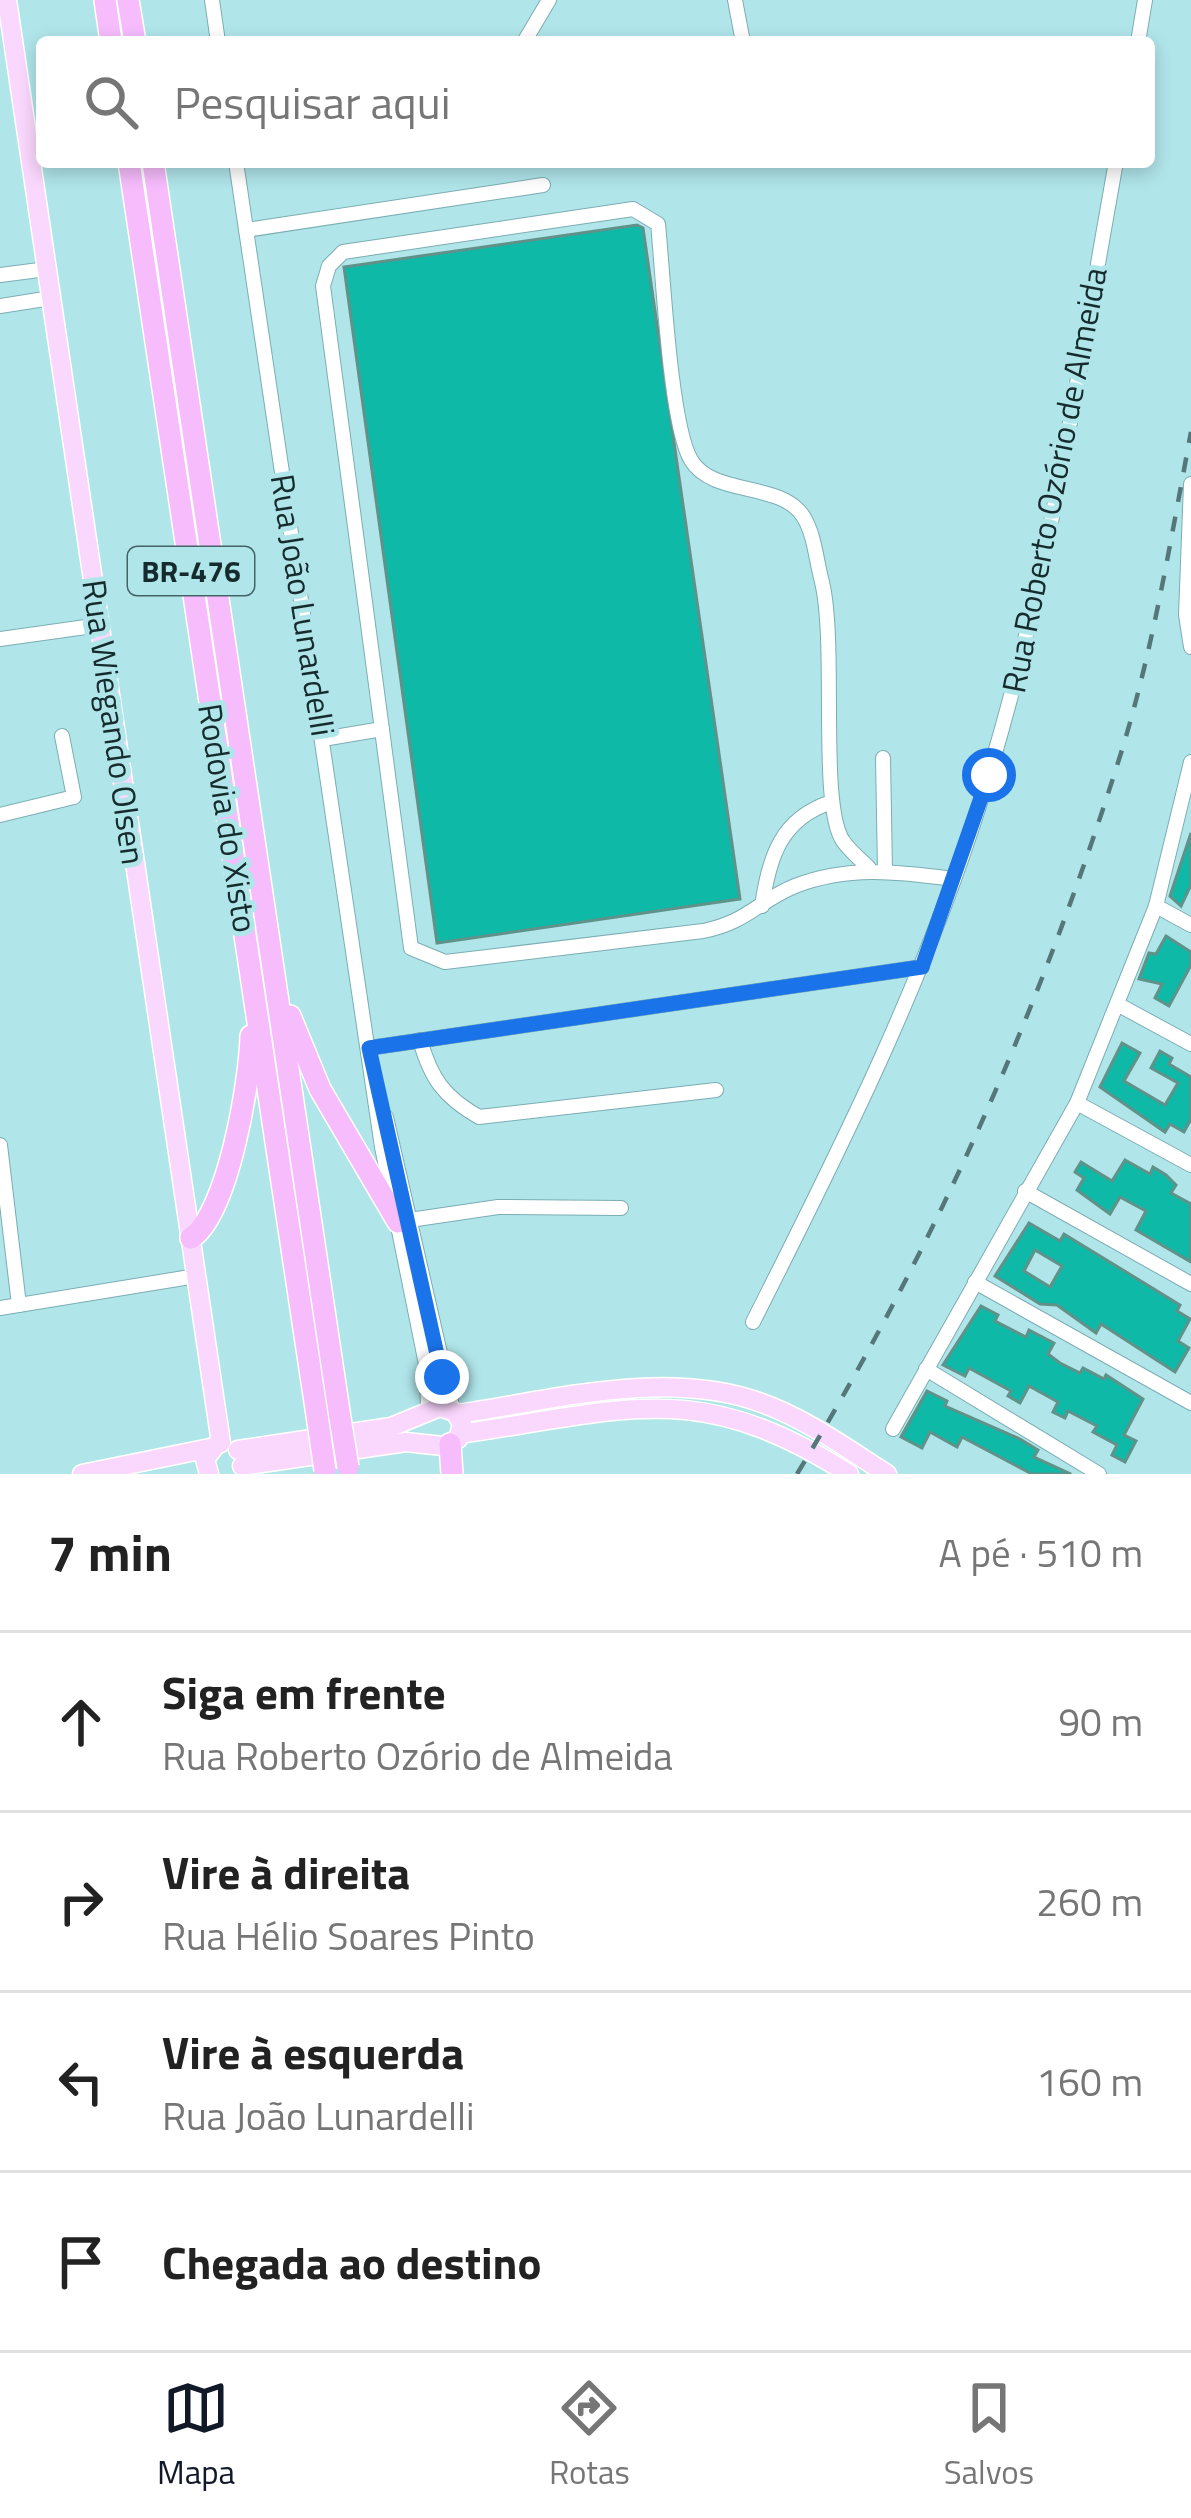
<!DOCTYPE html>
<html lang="pt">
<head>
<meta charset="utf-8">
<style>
  body { margin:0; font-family:"Titillium Web",sans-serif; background:#f6f6f6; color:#222 }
  .stop { position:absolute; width:36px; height:36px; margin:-27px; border:9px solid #1a73e8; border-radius:50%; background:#fff }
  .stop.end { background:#1a73e8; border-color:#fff; box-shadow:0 3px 12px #0008 }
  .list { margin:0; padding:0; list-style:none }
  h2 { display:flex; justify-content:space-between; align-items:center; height:156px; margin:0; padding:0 48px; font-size:51px }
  h2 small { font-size:39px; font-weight:400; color:#767676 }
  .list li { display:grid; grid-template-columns:78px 1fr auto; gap:36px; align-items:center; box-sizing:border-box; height:180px; padding:0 48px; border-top:3px solid #e0e0e0 }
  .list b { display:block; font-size:45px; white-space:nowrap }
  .list p { margin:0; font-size:39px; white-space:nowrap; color:#767676 }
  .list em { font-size:39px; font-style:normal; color:#767676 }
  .icon { flex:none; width:66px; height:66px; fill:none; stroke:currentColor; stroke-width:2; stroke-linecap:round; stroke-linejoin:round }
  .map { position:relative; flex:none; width:1191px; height:1474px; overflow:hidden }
  .search { position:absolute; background:#fff; box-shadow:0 6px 18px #0003; left:36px; right:36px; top:36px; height:132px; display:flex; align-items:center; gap:30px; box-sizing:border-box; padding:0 42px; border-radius:12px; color:#767676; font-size:45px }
  .sheet { height:876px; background:#fff }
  nav { display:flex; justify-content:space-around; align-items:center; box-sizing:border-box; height:168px; border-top:3px solid #e0e0e0; background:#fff; font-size:33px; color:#767676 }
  nav a { display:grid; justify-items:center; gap:6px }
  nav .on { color:#111827 }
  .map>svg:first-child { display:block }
  .building { fill:#0fb9a8; stroke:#60928a; stroke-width:3; fill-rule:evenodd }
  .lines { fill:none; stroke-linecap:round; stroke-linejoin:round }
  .minor-casing { stroke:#7baeb3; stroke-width:16 }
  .major-casing { stroke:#fff; stroke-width:21 }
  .highway-casing { stroke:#fff; stroke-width:24 }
  .minor { stroke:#fff; stroke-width:14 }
  .major { stroke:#fad7fd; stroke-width:18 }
  .highway { stroke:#f6bcfc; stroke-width:21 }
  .rail { stroke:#55777a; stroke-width:4.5; stroke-dasharray:15 15; stroke-linecap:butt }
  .highway-bridge-casing { stroke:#fff; stroke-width:24; stroke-linecap:butt }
  .highway-bridge { stroke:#f6bcfc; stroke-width:21 }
  .route { stroke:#1a73e8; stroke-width:15 }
  .labels { text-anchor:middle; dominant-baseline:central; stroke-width:10; stroke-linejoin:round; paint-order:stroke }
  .shield { fill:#b0e5ea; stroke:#446366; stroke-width:3 }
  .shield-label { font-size:30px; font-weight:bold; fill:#162b2d }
  .street-label { font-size:33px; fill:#162b2d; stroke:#b0e5ea }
</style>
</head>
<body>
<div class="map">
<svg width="1191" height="1474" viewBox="0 0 1191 1474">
  <rect width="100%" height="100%" fill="#b0e5ea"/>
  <!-- building -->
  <g class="building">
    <polygon points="637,225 643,228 740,899 437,943 344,267"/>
    <polygon points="1191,833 1191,885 1181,906 1170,896"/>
    <polygon points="1166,936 1191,952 1191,965 1169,1006 1155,998 1162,984 1139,979 1149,953 1156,954"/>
    <polygon points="1122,1043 1140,1053 1124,1081 1165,1105 1178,1083 1151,1068 1160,1051 1172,1058 1169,1064 1191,1077 1191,1119 1184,1132 1170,1124 1165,1132 1100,1087"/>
    <polygon points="1125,1160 1150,1174 1153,1167 1166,1175 1176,1185 1171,1193 1191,1204 1191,1262 1136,1230 1146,1211 1120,1197 1110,1214 1077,1190 1084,1178 1075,1172 1081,1162 1112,1181"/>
    <path d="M1029 1223 1060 1241 1064 1234 1180 1305 1177 1311 1190 1319 1178 1341 1189 1348 1175 1372 1101 1324 1096 1333 1057 1305 1040 1304 995 1276ZM1035 1250 1062 1266 1050 1287 1024 1271Z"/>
    <polygon points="981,1306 998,1315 995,1321 1026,1337 1029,1330 1054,1343 1048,1354 1060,1363 1080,1373 1083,1368 1104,1379 1106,1375 1143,1399 1124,1435 1136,1441 1125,1462 1112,1455 1117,1445 1093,1432 1097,1426 1068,1411 1065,1418 1053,1412 1058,1402 1029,1386 1020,1403 1008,1396 1011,1391 969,1368 965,1376 943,1365"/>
    <polygon points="927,1391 947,1401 945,1406 1020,1439 1038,1450 1034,1457 1071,1474 1032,1474 962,1437 957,1447 930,1432 922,1448 901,1437"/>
  </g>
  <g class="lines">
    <!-- minor casing -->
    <g class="minor-casing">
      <g id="minor">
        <polyline points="212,0 218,42"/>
        <polyline points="735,0 743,42"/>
        <polyline points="524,42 549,0"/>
        <polyline points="1138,42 1145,0"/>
        <polyline points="236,162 382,1147 427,1369 428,1413"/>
        <polyline points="246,230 543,185"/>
        <polyline points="0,275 47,269"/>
        <polyline points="0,306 51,298"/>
        <polyline points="1191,484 1186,615 1191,647"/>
        <polyline points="0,639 100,625"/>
        <polyline points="323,739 382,729"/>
        <polyline points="883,758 885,870"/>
        <polyline points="0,815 74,797 62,736"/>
        <path d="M869 868C861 860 850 851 843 841 818 803 838 640 821 578 816 558 814 533 803 516 780 481 713 497 691 460 670 425 663 272 658 224L633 209 343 252 329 266 323 286 411 948 445 962 703 931C748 922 758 901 795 886 849 865 899 872 954 879"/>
        <path d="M762 906C769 857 781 818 832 802"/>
        <polyline points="1156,906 1191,925"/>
        <polyline points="1117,1004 1191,1044"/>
        <path d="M420 1040C431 1079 444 1097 479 1117L716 1090"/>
        <polyline points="369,1048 922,967"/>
        <polyline points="1077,1103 1191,1165"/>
        <polyline points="386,1117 453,1410"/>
        <polyline points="0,1145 19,1305"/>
        <polyline points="1025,1191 1191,1284"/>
        <polyline points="403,1221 498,1207 621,1208"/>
        <polyline points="975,1282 1191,1403"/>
        <polyline points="0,1308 196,1276"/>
        <path d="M753 1322C844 1142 933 964 990 770 1050 571 1079 366 1116 162"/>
        <polyline points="926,1369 1099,1474"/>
        <polyline points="893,1429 1077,1103 1156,906 1191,762"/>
      </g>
    </g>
    <!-- major casing -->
    <g class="major-casing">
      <g id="major">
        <polyline points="7,0 221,1443"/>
        <path d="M458 1414C554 1400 664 1369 759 1402 805 1418 846 1448 887 1474"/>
        <path d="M460 1434C627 1410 697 1377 849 1474"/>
        <polyline points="238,1450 391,1427 440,1407 455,1412 462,1424 458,1439 443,1446 406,1442 242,1466"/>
        <polyline points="82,1474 210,1448"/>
        <polyline points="209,1474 205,1459 216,1445"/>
      </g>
    </g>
    <!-- highway casing -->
    <g class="highway-casing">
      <g id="highway">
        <polyline points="105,0 111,42"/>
        <polyline points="128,0 135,42"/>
        <polyline points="129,162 318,1422"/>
        <polyline points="153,162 340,1418"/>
        <polyline points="290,1016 320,1089 398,1222"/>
        <path d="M191 1238C228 1214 250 1081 251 1036"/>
        <polyline points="450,1444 452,1474"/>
      </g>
    </g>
    <!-- minor -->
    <use href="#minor" class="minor"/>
    <!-- major -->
    <use href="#major" class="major"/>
    <!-- highway -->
    <use href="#highway" class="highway"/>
    <!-- rail -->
    <path class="rail" d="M797 1474C935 1247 1042 1006 1121 753 1153 650 1171 538 1191 432"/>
    <!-- highway-bridge casing -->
    <g class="highway-bridge-casing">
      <g id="highway-bridge">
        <polyline points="340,1418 348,1467"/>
        <polyline points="318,1422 325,1470"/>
      </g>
    </g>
    <!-- highway-bridge -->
    <use href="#highway-bridge" class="highway-bridge"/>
  </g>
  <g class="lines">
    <!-- route -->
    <polyline class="route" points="442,1377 369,1048 922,967 989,775"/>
  </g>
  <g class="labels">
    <!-- shield labels -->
    <rect class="shield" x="128" y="547" width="126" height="48" rx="9"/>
    <g class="shield-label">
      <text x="191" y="571">BR-476</text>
    </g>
    <!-- street labels -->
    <g class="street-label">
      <text transform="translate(1054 480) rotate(-79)">Rua Roberto Ozório de Almeida</text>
      <text transform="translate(303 605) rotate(81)">Rua João Lunardelli</text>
      <text transform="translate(114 722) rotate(82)">Rua Wiegando Olsen</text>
      <text transform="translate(228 818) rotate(81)">Rodovia do Xisto</text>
    </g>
  </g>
</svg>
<div class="stop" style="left:989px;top:775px"></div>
<div class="stop end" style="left:442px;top:1377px"></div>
<div class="search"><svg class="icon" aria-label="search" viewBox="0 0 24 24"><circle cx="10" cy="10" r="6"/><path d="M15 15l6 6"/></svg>Pesquisar aqui</div>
</div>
<section class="sheet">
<h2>7 min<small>A pé · 510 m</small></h2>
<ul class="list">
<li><svg class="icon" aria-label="ahead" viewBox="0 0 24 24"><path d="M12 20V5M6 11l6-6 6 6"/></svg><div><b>Siga em frente</b><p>Rua Roberto Ozório de Almeida</p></div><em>90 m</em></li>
<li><svg class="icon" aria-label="right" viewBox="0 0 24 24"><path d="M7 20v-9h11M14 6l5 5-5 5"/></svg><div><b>Vire à direita</b><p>Rua Hélio Soares Pinto</p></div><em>260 m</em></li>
<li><svg class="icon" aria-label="left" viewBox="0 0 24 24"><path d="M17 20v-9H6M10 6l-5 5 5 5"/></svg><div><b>Vire à esquerda</b><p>Rua João Lunardelli</p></div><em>160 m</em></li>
<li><svg class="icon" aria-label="arrive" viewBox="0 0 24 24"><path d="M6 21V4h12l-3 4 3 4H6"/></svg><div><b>Chegada ao destino</b></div></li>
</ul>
</section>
<nav>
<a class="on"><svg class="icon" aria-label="map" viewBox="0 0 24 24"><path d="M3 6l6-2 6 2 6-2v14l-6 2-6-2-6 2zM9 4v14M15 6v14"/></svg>Mapa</a>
<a><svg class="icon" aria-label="directions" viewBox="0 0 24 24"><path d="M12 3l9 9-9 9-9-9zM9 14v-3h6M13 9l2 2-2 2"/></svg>Rotas</a>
<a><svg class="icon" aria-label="saved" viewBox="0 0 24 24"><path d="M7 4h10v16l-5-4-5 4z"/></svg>Salvos</a>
</nav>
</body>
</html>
